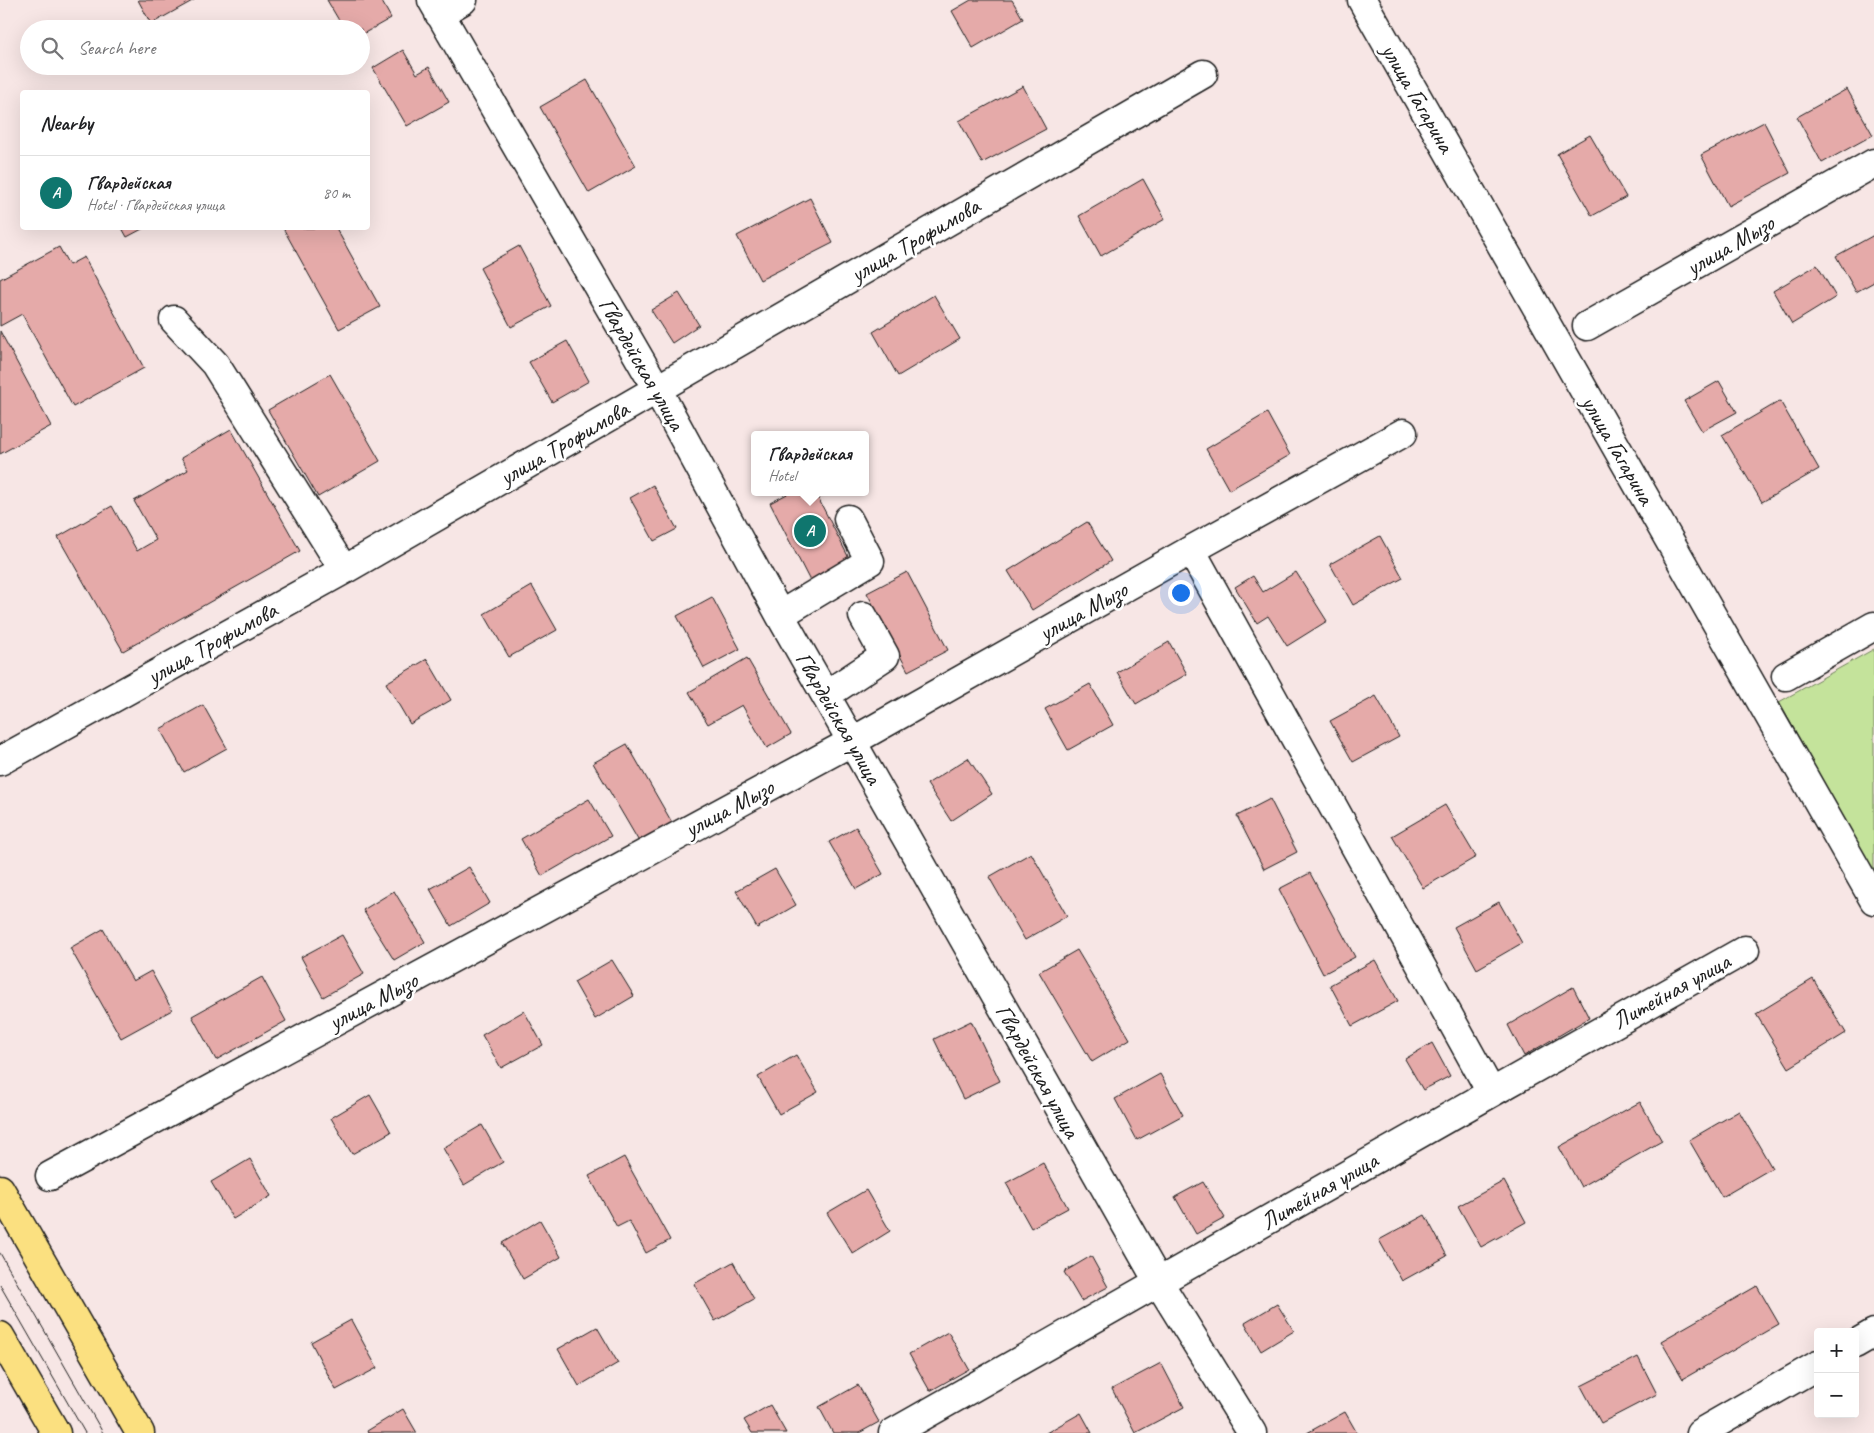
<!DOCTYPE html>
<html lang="en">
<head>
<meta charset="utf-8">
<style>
	body { margin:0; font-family:Caveat,sans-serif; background:#f6f6f6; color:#202124 }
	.controls { position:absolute; right:15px; bottom:15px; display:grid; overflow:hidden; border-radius:5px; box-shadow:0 5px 20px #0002 }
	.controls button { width:45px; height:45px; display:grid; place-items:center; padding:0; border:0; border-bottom:1px solid #e0e0e0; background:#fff; color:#202124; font:25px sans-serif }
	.you { position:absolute; left:1180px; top:592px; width:18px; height:18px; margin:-12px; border:4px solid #fff; border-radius:50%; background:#1a73e8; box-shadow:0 0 0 8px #1a73e833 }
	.badge { display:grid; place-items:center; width:32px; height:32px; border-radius:50%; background:#0f766e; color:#fff; font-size:16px; font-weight:700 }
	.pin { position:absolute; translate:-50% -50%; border:2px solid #fff; box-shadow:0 1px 5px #0006 }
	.popup { position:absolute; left:751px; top:431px; width:118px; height:65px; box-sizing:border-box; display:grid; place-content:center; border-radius:5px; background:#fff; filter:drop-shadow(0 1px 4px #0005); font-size:16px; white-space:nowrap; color:#757577 }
	.popup b { font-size:19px; color:#202124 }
	.popup::after { content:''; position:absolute; left:50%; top:100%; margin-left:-10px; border:10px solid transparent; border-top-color:#fff }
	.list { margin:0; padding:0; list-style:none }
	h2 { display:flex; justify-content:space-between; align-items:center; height:65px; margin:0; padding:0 20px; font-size:21px }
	h2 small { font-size:16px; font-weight:400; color:#757577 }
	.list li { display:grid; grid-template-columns:32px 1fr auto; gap:15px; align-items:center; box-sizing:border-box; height:75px; padding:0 20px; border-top:1px solid #e0e0e0 }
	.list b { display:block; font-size:19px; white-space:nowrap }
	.list p { margin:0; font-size:16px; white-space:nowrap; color:#757577 }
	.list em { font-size:16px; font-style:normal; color:#757577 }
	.icon { flex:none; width:28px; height:28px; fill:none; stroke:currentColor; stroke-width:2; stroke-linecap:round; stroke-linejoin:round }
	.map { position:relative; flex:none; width:1874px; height:1433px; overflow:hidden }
	.search { position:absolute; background:#fff; box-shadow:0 5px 20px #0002; left:20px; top:20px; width:350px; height:55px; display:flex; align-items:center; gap:12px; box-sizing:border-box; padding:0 18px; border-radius:28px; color:#757577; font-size:19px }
	.panel { position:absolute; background:#fff; box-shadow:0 5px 20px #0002; left:20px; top:90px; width:350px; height:140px; border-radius:5px }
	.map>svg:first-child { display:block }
</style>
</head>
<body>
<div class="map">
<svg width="1874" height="1433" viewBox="0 0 1874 1433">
	<rect width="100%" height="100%" fill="#f7e6e5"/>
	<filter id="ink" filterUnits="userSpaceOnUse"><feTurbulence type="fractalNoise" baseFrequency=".02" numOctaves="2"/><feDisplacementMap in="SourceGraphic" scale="10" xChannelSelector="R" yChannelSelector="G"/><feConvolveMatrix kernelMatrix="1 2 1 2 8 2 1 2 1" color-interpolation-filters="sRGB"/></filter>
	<g filter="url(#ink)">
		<!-- green -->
		<path fill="#c4e39b" stroke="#70805c" d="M1874,649V873L1779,702Z"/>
		<!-- building -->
		<path fill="#e5aaa9" stroke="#1c1c1c" d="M138,0H194L151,24Z
			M327,0H381L391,18L361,35V29H344Z
			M971,0H1012L1023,19L973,48L952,11Z
			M403,50L417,74L429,67L449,102L407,126L373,68Z
			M587,80L636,166L589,193L540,107Z
			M1023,86L1046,129L982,163L959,121Z
			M1847,89L1873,135L1822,163L1797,117Z
			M1764,122L1790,173L1728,206L1701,155Z
			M1590,135L1626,197L1592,216L1557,154Z
			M1143,179L1165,219L1101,256L1079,216Z
			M810,198L833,243L760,280L737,236Z
			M122,228H144L127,237Z
			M283,228H336L380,307L339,329Z
			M1874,235V282L1856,292L1836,256Z
			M519,246L551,306L511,327L480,268Z
			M59,247L69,265L84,257L144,368L73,407L22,314L0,326V279Z
			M1817,265L1836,297L1792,324L1773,291Z
			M679,293L699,325L672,343L651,310Z
			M934,295L960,339L898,376L873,332Z
			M0,331L51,426L0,454Z
			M567,341L589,381L552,402L529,362Z
			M330,374L380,461L318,497L268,410Z
			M1719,381L1737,412L1702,431L1684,401Z
			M1780,401L1819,469L1762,502L1722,435Z
			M1267,413L1290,455L1229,490L1206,449Z
			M231,429L300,551L123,651L58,537L112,506L137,551L156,540L134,501L188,470L181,458Z
			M653,485L677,529L654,541L630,498Z
			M791,492H815L850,560L810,581L770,503Z
			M1087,522L1111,561L1032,610L1008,571Z
			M1380,536L1403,578L1353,605L1330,564Z
			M907,572L948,650L908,671L867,593Z
			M1296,572L1327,621L1287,646L1268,616L1257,623L1235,587L1253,576L1263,592Z
			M532,586L557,630L509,657L484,614Z
			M712,597L740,649L704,668L677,616Z
			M1169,642L1187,674L1136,704L1117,672Z
			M747,658L791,734L767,748L742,705L708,724L689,692Z
			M427,659L451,700L410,724L386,683Z
			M1090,684L1113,725L1068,750L1045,709Z
			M1376,696L1399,737L1353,762L1330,721Z
			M203,705L227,748L184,772L160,729Z
			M627,744L674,826L641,845L593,763Z
			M968,758L992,794L951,821L927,784Z
			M589,799L611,836L542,876L521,839Z
			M1270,799L1297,852L1264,869L1237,816Z
			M1445,805L1476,857L1423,888L1392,836Z
			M856,827L883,874L856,889L829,842Z
			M1031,853L1067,916L1025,940L989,877Z
			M469,867L490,903L451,926L430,889Z
			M775,869L796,905L757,928L736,891Z
			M1310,873L1355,957L1323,974L1279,889Z
			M394,891L425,942L394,960L363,910Z
			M1499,902L1522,943L1477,969L1454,927Z
			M103,929L133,981L151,971L172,1010L121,1038L70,948Z
			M342,935L364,974L323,997L301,957Z
			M1077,950L1130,1039L1092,1062L1039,972Z
			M612,960L634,996L595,1019L574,982Z
			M1375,960L1398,1001L1352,1026L1330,985Z
			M262,977L286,1021L216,1060L192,1016Z
			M1813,979L1846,1033L1789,1068L1756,1014Z
			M1573,987L1589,1018L1524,1056L1508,1025Z
			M524,1011L543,1045L501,1068L482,1035Z
			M971,1021L1000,1081L963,1099L934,1039Z
			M1432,1043L1450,1076L1423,1090L1405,1059Z
			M796,1055L818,1092L779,1114L758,1077Z
			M1160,1074L1183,1115L1137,1140L1115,1099Z
			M370,1095L391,1132L352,1154L331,1118Z
			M1640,1102L1662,1141L1581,1187L1559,1147Z
			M1739,1111L1772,1168L1722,1197L1689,1140Z
			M482,1125L503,1162L464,1185L443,1148Z
			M624,1157L670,1240L646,1253L629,1221L617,1227L589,1176Z
			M250,1159L271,1196L233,1219L211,1182Z
			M1043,1163L1068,1208L1031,1228L1006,1183Z
			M1504,1181L1526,1222L1481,1247L1458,1206Z
			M1203,1182L1225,1218L1196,1234L1175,1197Z
			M866,1190L890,1231L853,1254L827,1213Z
			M1425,1215L1447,1256L1402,1281L1379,1240Z
			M540,1220L561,1257L523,1279L502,1243Z
			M1091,1256L1108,1287L1081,1301L1064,1272Z
			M733,1262L754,1299L715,1321L694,1284Z
			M1757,1286L1779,1324L1683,1379L1661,1341Z
			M1277,1304L1294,1331L1261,1351L1245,1323Z
			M351,1320L377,1368L336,1390L311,1342Z
			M597,1327L618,1363L579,1386L558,1349Z
			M948,1332L969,1369L930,1391L909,1354Z
			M1638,1357L1657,1394L1601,1423L1581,1386Z
			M1161,1363L1184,1407L1135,1433L1112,1389Z
			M858,1385L879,1422L859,1433H833L819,1407Z
			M770,1405L786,1433H752L744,1420Z
			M403,1409L417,1433H368L367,1431Z
			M1345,1412L1357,1433H1307Z
			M1081,1413L1092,1433H1046Z"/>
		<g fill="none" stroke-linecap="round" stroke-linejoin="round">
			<!-- minor casing -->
			<g stroke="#1c1c1c" stroke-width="31">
				<path id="minor" d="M432,0L657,389L780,615L1159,1283L1252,1433
					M1362,0L1874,900
					M439,14L463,0
					M174,320L215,364L344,570
					M1587,326L1874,163
					M1191,550L1491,1092
					M780,615L870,561L848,519
					M1786,676L1874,626
					M826,695L885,656L863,616
					M0,761L344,570L1203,74
					M50,1176L853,741L1191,550L1403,433
					M1855,1344L1874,1333
					M893,1433C1178,1272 1460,1109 1745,950
					M1700,1433L1818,1365"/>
			</g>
			<!-- major casing -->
			<g stroke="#1c1c1c" stroke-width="31">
				<path id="major" d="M0,1189L140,1433
					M0,1336L56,1433"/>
			</g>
			<!-- minor -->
			<use href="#minor" stroke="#fff" stroke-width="28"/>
			<!-- major -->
			<use href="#major" stroke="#fbe080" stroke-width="28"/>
			<!-- tram -->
			<path stroke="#1c1c1c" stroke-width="1" d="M0,1253L103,1433
				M0,1285L85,1433"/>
		</g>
	</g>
	<g text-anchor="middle" stroke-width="5" stroke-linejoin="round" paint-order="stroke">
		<!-- street labels -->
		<g font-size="24" fill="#1c1c1c" stroke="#fff">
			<text transform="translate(1418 98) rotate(60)" y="8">улица Гагарина</text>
			<text transform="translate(915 240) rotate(-30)" y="8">улица Трофимова</text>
			<text transform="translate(1730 245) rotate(-30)" y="8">улица Мызо</text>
			<text transform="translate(642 364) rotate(60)" y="8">Гвардейская улица</text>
			<text transform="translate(564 443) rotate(-30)" y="8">улица Трофимова</text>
			<text transform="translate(1618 450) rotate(60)" y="8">улица Гагарина</text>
			<text transform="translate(1083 611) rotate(-29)" y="8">улица Мызо</text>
			<text transform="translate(212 643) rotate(-29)" y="8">улица Трофимова</text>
			<text transform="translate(839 718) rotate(60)" y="8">Гвардейская улица</text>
			<text transform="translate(729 808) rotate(-28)" y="8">улица Мызо</text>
			<text transform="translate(1671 991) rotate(-29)" y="8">Литейная улица</text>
			<text transform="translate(373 1001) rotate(-28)" y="8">улица Мызо</text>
			<text transform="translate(1038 1071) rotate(61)" y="8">Гвардейская улица</text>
			<text transform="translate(1319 1191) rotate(-30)" y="8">Литейная улица</text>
		</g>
	</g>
</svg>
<div class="controls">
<button>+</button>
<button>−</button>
</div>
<div class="you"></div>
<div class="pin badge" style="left:810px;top:531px">A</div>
<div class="popup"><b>Гвардейская</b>Hotel</div>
<div class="search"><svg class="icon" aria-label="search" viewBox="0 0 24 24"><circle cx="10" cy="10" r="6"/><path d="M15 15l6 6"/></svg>Search here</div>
<section class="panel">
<h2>Nearby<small></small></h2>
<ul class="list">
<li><span class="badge">A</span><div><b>Гвардейская</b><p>Hotel · Гвардейская улица</p></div><em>80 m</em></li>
</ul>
</section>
</div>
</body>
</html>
